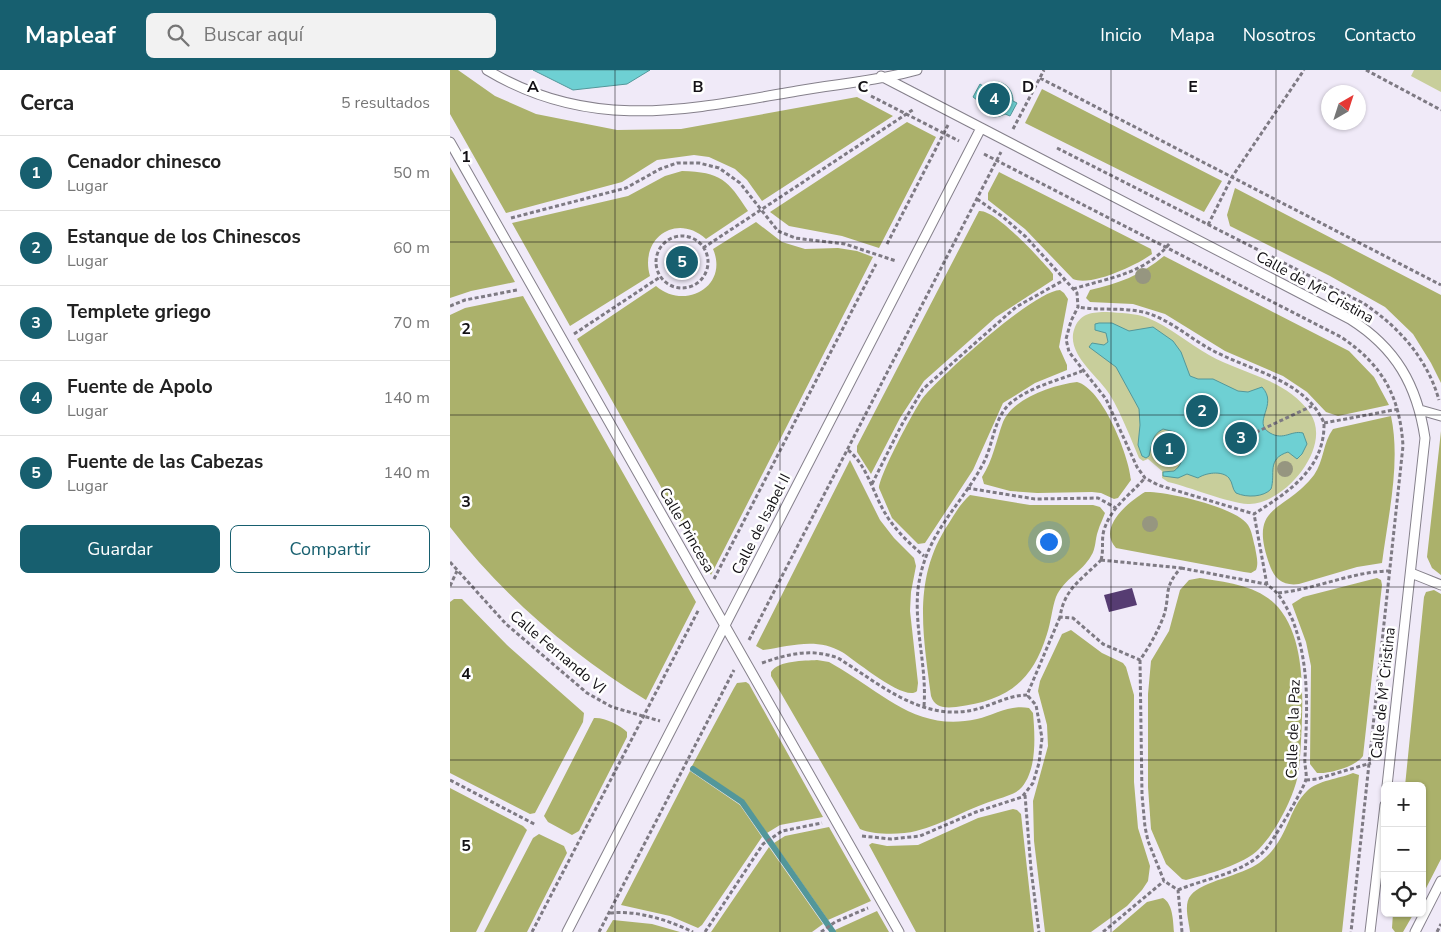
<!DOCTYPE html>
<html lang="es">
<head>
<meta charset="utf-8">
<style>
	body { margin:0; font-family:"Nunito Sans",sans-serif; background:#f2f2f2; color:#222 }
	.controls { position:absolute; right:15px; bottom:15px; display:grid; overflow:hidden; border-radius:8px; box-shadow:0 1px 4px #0004 }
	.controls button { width:45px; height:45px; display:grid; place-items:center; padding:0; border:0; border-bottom:1px solid #e0e0e0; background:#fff; color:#222; font:25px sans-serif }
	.compass { position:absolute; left:871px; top:15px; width:45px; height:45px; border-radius:50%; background:#fff; box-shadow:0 1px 4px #0004; rotate:39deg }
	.you { position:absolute; left:598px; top:471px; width:18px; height:18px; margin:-12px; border:4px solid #fff; border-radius:50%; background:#1a73e8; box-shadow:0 0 0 8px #1a73e833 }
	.badge { display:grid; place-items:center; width:32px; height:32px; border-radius:50%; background:#175f6f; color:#fff; font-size:16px; font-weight:700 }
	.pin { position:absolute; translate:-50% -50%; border:2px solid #fff; box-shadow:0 1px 5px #0006 }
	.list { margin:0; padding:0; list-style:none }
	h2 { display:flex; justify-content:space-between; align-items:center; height:65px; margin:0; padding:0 20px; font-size:21px }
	h2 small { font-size:16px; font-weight:400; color:#767676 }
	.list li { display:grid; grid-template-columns:32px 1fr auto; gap:15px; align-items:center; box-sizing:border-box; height:75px; padding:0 20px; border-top:1px solid #e0e0e0 }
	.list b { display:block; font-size:19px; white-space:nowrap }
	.list p { margin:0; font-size:16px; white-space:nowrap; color:#767676 }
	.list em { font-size:16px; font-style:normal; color:#767676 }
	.actions { display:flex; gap:10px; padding:15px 20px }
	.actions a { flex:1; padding:11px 0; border:1px solid #175f6f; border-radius:8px; text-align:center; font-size:18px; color:#175f6f }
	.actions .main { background:#175f6f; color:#fff }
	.icon { flex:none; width:28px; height:28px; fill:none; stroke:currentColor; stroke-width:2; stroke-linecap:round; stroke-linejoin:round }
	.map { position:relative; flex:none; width:991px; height:862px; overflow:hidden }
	header { display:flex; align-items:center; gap:30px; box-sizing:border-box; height:70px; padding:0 25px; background:#175f6f; color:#fff }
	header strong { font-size:24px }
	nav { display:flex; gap:28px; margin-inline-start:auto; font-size:18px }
	.search { width:350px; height:45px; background:#f2f2f2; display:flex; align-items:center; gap:12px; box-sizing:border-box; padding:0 18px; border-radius:8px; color:#767676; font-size:19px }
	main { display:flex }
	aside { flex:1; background:#fff }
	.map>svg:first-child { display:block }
</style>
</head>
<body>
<header>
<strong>Mapleaf</strong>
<div class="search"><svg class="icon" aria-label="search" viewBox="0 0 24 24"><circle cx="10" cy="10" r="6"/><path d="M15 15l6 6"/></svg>Buscar aquí</div>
<nav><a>Inicio</a><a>Mapa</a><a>Nosotros</a><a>Contacto</a></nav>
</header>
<main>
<aside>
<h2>Cerca<small>5 resultados</small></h2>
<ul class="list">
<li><span class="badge">1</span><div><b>Cenador chinesco</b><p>Lugar</p></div><em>50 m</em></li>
<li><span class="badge">2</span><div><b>Estanque de los Chinescos</b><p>Lugar</p></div><em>60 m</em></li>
<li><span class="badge">3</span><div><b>Templete griego</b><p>Lugar</p></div><em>70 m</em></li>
<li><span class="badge">4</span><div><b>Fuente de Apolo</b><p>Lugar</p></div><em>140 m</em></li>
<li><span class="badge">5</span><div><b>Fuente de las Cabezas</b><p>Lugar</p></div><em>140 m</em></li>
</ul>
<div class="actions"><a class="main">Guardar</a><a>Compartir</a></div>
</aside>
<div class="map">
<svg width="991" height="862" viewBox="0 0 991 862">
	<rect width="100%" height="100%" fill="#f0eaf8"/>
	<!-- green -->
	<path fill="#c8ce9b" d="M964,0H991V22L961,6Z
		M657,242C670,243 685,243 698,248C720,257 739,274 759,285C792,304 837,309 860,343C884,378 832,436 798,434C778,433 740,417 718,412L712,408V401L698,389L693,391L689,388C680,367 672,345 660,325C648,305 614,283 625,257C631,243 643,242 657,242Z"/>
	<!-- forest -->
	<path fill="#abb16b" d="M0,0H8L45,26L86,44L167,60L231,59L407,27L443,46L312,131L297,110L285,99L259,87L244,85L207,90L172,112L56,143L0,44Z
		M592,19L772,111L754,142L575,53Z
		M457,52L486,67L429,178L392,166L339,156L320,142Z
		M0,97L65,212L21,221L0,228Z
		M232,101C271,102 278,110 298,141L256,169C226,142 189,169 200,206L120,256L62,153L178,126L215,106Z
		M549,102L701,179L702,184C687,195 641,217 623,209L575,159L538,130V123Z
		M785,118L991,225V313L981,293L963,264L935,237L880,206L780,156L777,145Z
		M529,141C545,139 587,186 599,199L603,204V210L546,247L474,311L450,348L421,404L407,382V376Z
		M306,152L332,172L355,179L388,178L407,181L423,187L261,505L127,269L206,216C235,241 279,216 263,179Z
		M714,186L899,281L924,307L939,335L888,346L876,342L857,322L833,306L775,281L715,244L683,234L640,232L636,228L640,220C668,214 691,205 714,186Z
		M610,220L614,223L618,229L609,277L617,295V300L585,313L553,333L523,400L475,473L468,474L442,448L429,418C430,404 463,342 472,329C490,306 584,221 610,220Z
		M73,226L246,532L196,630C121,584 54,527 0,457V245L15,238Z
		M627,312C652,318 679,385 681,410L668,428L664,429L651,423L642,422L587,423L560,421L534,414L532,407C543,390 546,371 553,352C563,328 603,315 627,312Z
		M941,346C951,393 938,446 932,493L907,497L849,514C834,516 825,510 820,496C797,433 834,444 864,405C874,391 873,372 883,359Z
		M991,361V505L982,498L977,487Z
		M400,390L430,450L444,468L464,488L466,496L461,522L460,541L468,613L467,621C456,633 405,590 392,582C367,567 340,576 313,580L306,576Z
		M695,422C716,421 786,437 798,455C802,461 803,470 805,477C806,484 809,493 806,500L801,503L794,502L666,478C647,458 678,432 695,422Z
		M520,425L580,435H643L650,437L655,443C653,449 650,454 648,461C645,469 646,479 641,486C632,502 614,509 606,527C602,538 601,552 597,564C582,613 556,631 506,637C495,638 485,638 481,626C473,564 462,508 499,453C505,443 511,433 520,425Z
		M750,508C775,512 805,515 824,533C857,564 853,630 851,671C850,685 850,700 846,713C839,736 825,762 809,779C795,794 756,805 736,810L732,809L716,794L701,759L698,717V624L701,591L719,561L730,520L739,510Z
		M927,508L931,510L932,515L913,686C905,697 879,704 867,703L860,694L861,596L856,572L842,534L853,527Z
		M984,520L991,524V789L972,826V716H955L974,527L976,522Z
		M4,529H12L57,575L134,643L133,652L85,743L80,744L0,703V532Z
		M621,560L652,583L673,593L676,597L684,625V712L688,758L700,796L698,811L692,820L677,836L641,862H595L584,771L583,731L598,676L597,655L588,621L590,611L612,564Z
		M367,590L379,592L391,599C436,626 469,662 527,649C544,645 561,634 579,638L583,643C585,666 587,699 572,717C566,724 556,726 548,729C520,737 494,754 466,761C451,765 424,765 410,759L321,606V602C329,590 354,591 367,590Z
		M296,612L299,614L373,747L330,755L317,763L293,730L242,696L284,618L287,613Z
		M144,648C154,647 170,655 177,662V667L129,761L122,765L98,752L94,746Z
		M240,701L290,735L312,767L252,855L248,858L220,846L171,835Z
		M903,703L909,705L892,862H740C739,851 733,834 741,825C752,811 791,806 809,793C839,771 837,740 857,721C868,710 889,709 903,703Z
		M0,718L73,756L77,760L26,862H0Z
		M563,739L567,740L571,744L584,862H466L419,775L422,773L437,776L468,775L528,748Z
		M379,757L421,831L378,850L324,773L335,766Z
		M89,764L114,776L117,783L77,862H34L83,768Z
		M319,777L373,854L362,862H261Z
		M713,828C723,834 723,850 724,862H662L697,832Z
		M427,841L439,862H386L385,860Z
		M943,843H964L953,862H945L942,858Z
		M163,850L202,854L230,862H156Z"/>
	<!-- water -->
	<path fill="#6ed0d3" stroke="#53979a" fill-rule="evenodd" d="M83,0H200L177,14L123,20Z
		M541,12C553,10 563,18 563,31L567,33L560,46L555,44C542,51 530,44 527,30L523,27L530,14L533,16Z
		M215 192a17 17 0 1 1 34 0a17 17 0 1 1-34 0Z
		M649,253H662L679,261L703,257L723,271L731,282L740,306L748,309H763L788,321L798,322L812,317C829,335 801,352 820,363C834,371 841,360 853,363L857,374L852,384L847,389L838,382C816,389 826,404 821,419C814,427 797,428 786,423C782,419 783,413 779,408C772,400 755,403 748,408L737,404L728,408L713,406V402L724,401C737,392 734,372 725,362L713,359C701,365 702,375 699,386L696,388L692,386L688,375L690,355L689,339L666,297L639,277L642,273L654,275L658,272L656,263L645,260V254ZM790,359L797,361L800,367L799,373L793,377L786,375L782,370L784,363Z"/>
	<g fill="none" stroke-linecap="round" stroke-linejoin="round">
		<!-- stream -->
		<path stroke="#53979a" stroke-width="6" d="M243,699L292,732L383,862"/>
	</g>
	<!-- building -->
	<path fill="#563c72" d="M682,518L687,535L659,542L654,525Z"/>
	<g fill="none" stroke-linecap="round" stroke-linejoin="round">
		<!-- service casing -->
		<g stroke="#85808b" stroke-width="11">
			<path id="service" d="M37,0C140,62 236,40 347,21C386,14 428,11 467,0
				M431,6L900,249C946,278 967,315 975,368L937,716
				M0,72L449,862
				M970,340L991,346
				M961,503L991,515
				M117,862L531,58
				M920,862L935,735
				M965,862L991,811"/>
		</g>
		<!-- path -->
		<path stroke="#7e7a83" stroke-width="3" stroke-dasharray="4 2.5" stroke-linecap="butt" d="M916,0L991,40
			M590,8L991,215
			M421,26L509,71
			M563,59L594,0
			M607,78L913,233C949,257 977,288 989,330
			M534,84L891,267C933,295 950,327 953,376L901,862
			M527,129L553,147L576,167L627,223L628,237L621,251L616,269L619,282L656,329L687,397L695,408L708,415L804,444C838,422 875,399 874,353C855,309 797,300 760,279C738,267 718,248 693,242C671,237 649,241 628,237
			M61,148L176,118L210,99L227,93H249L269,98L290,113L328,161L345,168L395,174L446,191
			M758,155L782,107L854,0
			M206 192a26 26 0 1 1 52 0a26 26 0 1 1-52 0Z
			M437,174L498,55
			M253,178L464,39
			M623,219C658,208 695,204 720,173
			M0,236L15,230L67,220
			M124,264L210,207
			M874,353L949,339
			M800,365L862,336
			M398,380C417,395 423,423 435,443C445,460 460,474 474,486
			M422,414L451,356L473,319L566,237L614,210
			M517,418L585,429L648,428L666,438
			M651,490L731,498C712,518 721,526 713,548C707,563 699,577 690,590L653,574L623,548L610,547C614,519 632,509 651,490Z
			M651,490C654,480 651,470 654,460C661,437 680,425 695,408
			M0,492L56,554L137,623L162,637L210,651
			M731,498L816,514
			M264,509L426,194
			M0,516L7,501
			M828,523C867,519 903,501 941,501
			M299,570L551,82
			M690,590L692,725L695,757L698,771L714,811L728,820L732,862
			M312,593C338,584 361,578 388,588C427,612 468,649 518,641C538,638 557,625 577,625L610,547
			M474,636C477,597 464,558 468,519C475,463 510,438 534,392C544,372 544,345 563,331C583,316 609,310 632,301
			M0,710L86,755
			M856,710L867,709L921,693
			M575,725L581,799L589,862
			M412,766L441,769L470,766L526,742L572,727L583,713L589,693L592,668L586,635L577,625
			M728,820C756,808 792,804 814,781C821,775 855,717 856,709C857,702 854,694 855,687C857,640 860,596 843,551C837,538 830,522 817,515L804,444
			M160,843C187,840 218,850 243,862
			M82,862L249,539
			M149,862L284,600
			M255,862L313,774L332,761L372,753
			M371,862L385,852L418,838
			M653,862L714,811
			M987,862L991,854"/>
		<!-- service -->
		<use href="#service" stroke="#fff" stroke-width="9"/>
	</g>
	<!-- trees -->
	<g fill="#969680">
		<circle cx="693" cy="206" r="8"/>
		<circle cx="835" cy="399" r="8"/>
		<circle cx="700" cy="454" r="8"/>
	</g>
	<!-- grid -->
	<path fill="none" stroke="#131115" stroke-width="1" stroke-opacity="0.55" d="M165,0V862M330,0V862M495,0V862M661,0V862M826,0V862M0,172H991M0,345H991M0,517H991M0,690H991"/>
	<g text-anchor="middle" stroke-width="5" stroke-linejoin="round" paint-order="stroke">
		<!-- street labels -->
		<g font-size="15" fill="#131115" stroke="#fff">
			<text transform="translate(865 217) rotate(29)" y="5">Calle de Mª Cristina</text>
			<text transform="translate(311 454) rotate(-63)" y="5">Calle de Isabel II</text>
			<text transform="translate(237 460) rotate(60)" y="5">Calle Princesa</text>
			<text transform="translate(108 582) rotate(40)" y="5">Calle Fernando VI</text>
			<text transform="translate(933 623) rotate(-84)" y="5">Calle de Mª Cristina</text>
			<text transform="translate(843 659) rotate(-88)" y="5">Calle de la Paz</text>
		</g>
	</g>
	<g font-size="16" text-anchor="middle" font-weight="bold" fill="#131115" stroke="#fff" stroke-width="5" stroke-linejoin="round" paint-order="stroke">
		<text x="83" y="22">A</text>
		<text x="248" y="22">B</text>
		<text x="413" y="22">C</text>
		<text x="578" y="22">D</text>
		<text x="743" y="22">E</text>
		<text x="16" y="92">1</text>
		<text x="16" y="264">2</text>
		<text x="16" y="437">3</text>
		<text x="16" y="609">4</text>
		<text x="16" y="781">5</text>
	</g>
</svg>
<div class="controls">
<button>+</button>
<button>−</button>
<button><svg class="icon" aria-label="locate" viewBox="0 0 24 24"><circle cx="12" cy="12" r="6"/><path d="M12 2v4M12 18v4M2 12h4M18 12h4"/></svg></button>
</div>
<svg class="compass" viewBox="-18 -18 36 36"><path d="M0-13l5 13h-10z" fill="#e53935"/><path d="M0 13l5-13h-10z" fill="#767676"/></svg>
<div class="you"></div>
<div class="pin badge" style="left:719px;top:379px">1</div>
<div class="pin badge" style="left:752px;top:341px">2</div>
<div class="pin badge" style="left:791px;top:368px">3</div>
<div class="pin badge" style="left:544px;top:29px">4</div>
<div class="pin badge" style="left:232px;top:192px">5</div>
</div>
</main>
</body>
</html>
